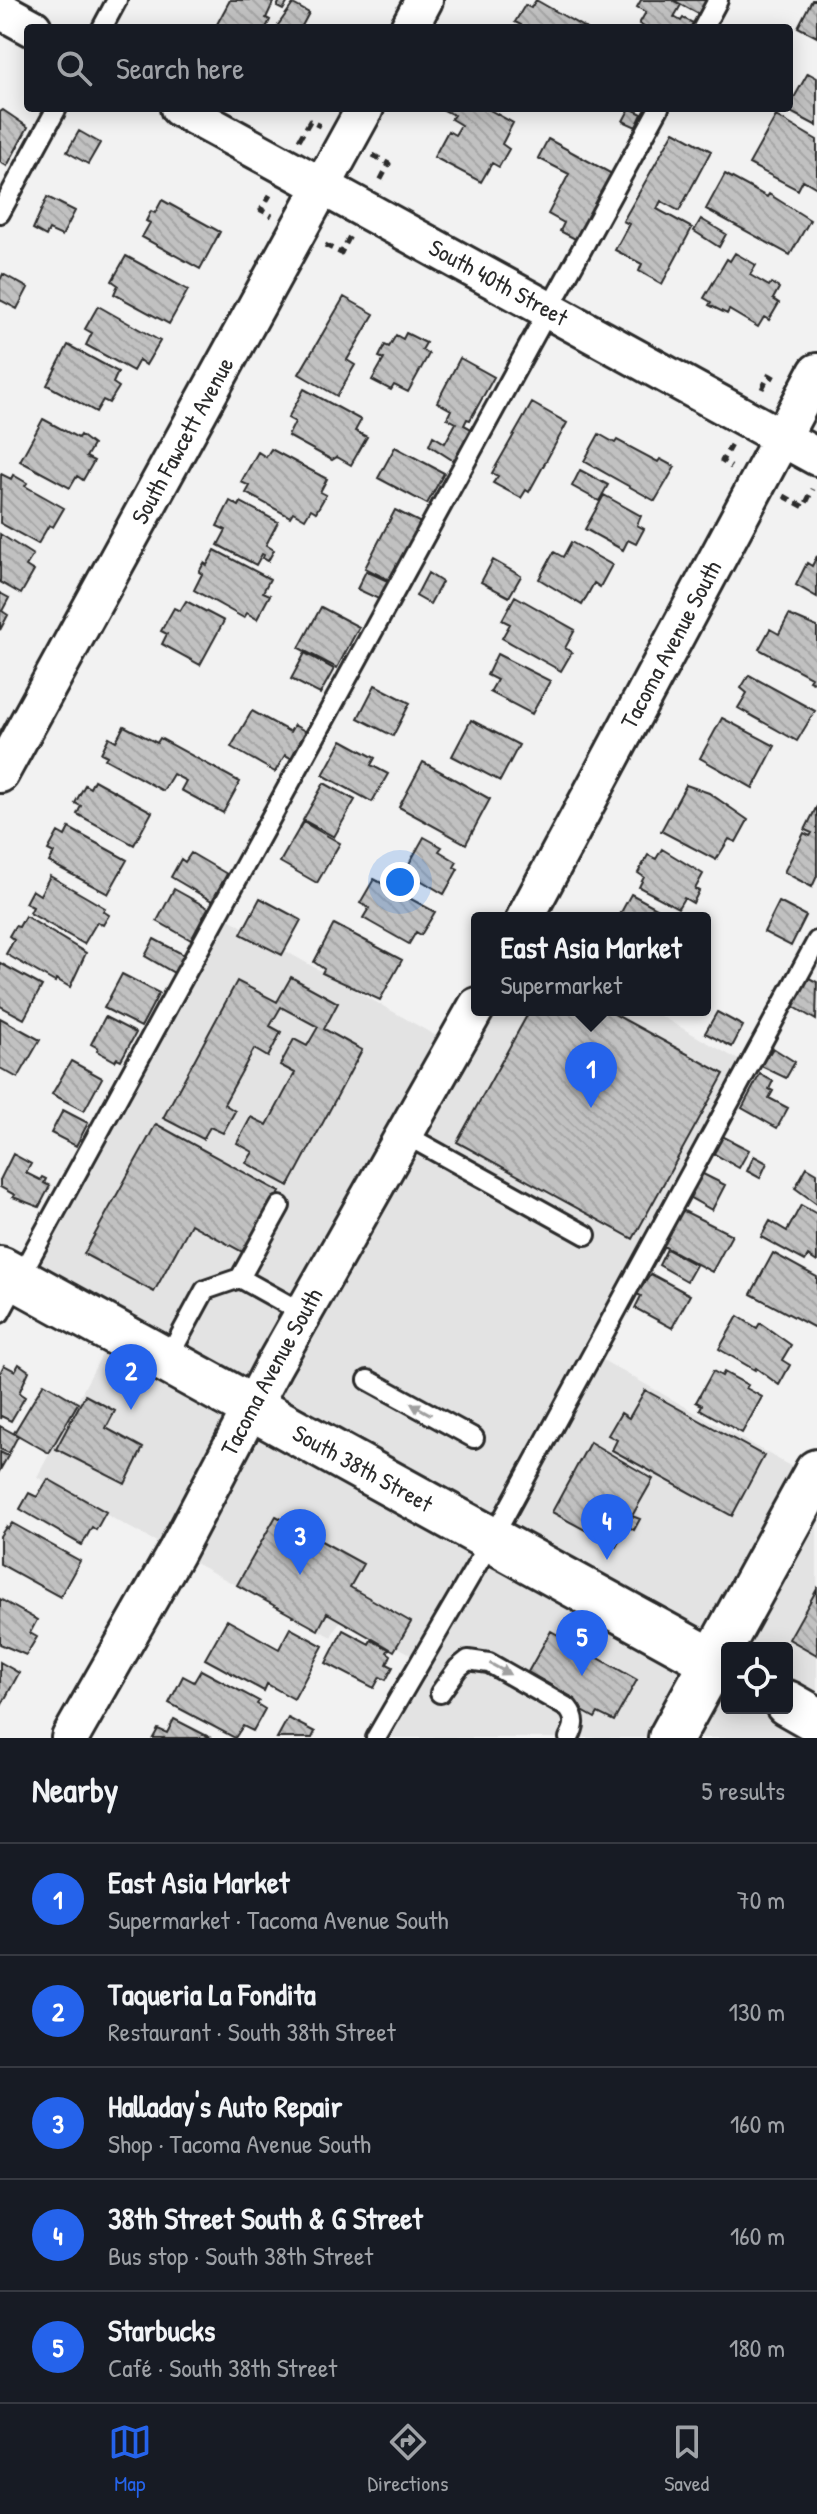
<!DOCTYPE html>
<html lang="en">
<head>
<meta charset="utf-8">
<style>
	body { margin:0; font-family:"Patrick Hand",sans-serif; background:#242831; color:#f1f3f6 }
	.controls { position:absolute; right:24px; bottom:24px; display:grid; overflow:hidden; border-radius:8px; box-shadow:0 4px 20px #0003 }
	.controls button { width:72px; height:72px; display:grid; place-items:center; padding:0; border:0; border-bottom:2px solid #363941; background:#171b24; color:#f1f3f6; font:40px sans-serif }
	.you { position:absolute; left:400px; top:882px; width:28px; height:28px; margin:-20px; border:6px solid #fff; border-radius:50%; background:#1a73e8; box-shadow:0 0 0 12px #1a73e833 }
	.badge { display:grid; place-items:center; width:52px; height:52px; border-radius:50%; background:#2563eb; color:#fff; font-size:26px; font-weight:700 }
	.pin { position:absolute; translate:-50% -66px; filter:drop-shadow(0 2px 4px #0008) }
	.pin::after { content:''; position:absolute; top:42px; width:28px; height:24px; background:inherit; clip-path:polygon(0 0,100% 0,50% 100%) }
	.popup { position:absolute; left:471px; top:912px; width:240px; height:104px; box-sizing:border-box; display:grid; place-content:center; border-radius:8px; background:#171b24; filter:drop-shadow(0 2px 6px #0005); font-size:26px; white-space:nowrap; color:#9ea1a6 }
	.popup b { font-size:30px; color:#f1f3f6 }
	.popup::after { content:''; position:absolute; left:50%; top:100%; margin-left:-16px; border:16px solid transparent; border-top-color:#171b24 }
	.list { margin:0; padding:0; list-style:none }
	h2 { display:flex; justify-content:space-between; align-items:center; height:104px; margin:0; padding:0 32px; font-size:34px }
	h2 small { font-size:26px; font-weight:400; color:#9ea1a6 }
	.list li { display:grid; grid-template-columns:52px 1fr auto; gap:24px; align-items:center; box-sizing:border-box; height:112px; padding:0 32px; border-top:2px solid #363941 }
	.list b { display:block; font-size:30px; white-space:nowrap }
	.list p { margin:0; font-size:26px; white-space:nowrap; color:#9ea1a6 }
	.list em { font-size:26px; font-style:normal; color:#9ea1a6 }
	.icon { flex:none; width:44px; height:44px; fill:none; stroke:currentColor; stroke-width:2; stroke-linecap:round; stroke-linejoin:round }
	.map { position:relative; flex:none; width:817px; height:1738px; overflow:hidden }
	.search { position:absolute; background:#171b24; box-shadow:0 4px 20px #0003; left:24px; right:24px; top:24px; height:88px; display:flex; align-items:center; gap:20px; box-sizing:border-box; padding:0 28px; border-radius:8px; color:#9ea1a6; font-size:30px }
	.sheet { height:664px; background:#171b24 }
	nav { display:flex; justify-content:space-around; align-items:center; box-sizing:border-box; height:112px; border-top:2px solid #363941; background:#171b24; font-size:22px; color:#9ea1a6 }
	nav a { display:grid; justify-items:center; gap:4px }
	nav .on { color:#2563eb }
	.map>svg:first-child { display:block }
</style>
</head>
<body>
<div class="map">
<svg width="817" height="1738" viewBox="0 0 817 1738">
	<defs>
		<pattern id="building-back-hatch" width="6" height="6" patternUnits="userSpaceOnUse" patternTransform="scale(2)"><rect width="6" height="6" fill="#c1c1c1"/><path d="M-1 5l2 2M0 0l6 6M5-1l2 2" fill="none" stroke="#a6a6a6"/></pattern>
	</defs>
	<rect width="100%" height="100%" fill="#f2f2f2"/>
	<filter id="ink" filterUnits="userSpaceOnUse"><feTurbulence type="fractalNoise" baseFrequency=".0125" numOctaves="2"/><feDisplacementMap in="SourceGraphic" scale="16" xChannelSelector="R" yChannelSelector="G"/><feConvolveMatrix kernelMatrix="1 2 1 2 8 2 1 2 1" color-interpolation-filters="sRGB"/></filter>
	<g filter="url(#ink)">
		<!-- built -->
		<path fill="#e3e3e3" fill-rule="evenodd" d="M218,913L454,1046L477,1010H650L749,1066L592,1354L813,1479L817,1472V1738H376L422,1660L342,1617L331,1637L37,1477L114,1332L18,1279ZM727,1648H787V1708H727Z"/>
		<!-- building -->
		<path fill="url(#building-back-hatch)" stroke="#2b2b2b" stroke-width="2" d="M230,0H266L273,3L266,18L270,20L266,28H221L216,26Z
			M280,0H289L283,10L277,7Z
			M536,0L585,28H519L521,25L515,22L525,5L531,8Z
			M641,0H672L681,5L674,17L681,21L683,18L693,23L690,28H646L639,24L646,12L637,7Z
			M673,0H711L702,16Z
			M812,0H817V37L798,27Z
			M293,4L309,13L302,26L305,28H276Z
			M808,73L817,78V126L787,110Z
			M440,108H486L513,123L502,144L509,149L499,167L492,163L481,182L434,157L448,131L455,135L461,125L451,119L454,115Z
			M630,108L642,114L636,127L623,121Z
			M3,110L28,127L7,166L0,162V112Z
			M776,116L817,140V188L803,180L798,190L749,164Z
			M79,131L100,143L88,164L67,152Z
			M674,131L711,151L679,211L661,201L657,209L692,228L662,284L639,271L642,264L615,250L629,224L623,221Z
			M548,139L612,174L604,189L607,190L577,240L560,231L564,223L548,214L569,174L538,158Z
			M725,174L767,197L769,194L810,220L790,255L706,209Z
			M47,197L75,211L62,236L49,230L46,236L33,229Z
			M162,200L220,232L200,269L142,237L150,223L146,221L151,211L155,213Z
			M701,219L726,234L719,247L694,231Z
			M735,253L756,265L750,275L769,286L771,283L779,288L773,299L779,303L769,320L764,317L758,327L729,310L727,314L709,305L711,302L704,298L727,259L730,261Z
			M126,256L188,290L169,324L114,294L118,285L112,281Z
			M3,274L28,288L17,309L0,300V280Z
			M344,297L374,314L347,360L355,365L337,396L299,374Z
			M98,306L160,341L146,365L139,360L133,371L86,345L92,333L85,329Z
			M406,333L426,343L422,350L429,354L408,392L394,385L391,390L372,380L384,359L379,357L385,345L389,347L396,335L403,339Z
			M68,345L118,372L113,383L119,387L109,403L103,400L96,412L47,385Z
			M460,358L494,377L470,420L467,419L464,425L475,431L457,463L429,445L433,436L445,443L456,423L447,418L451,410L437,402Z
			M304,389L361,420L355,431L367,437L351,465L337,457L332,460L288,436L295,422L288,418Z
			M532,403L567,423L529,492L526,490L521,498L493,483L498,476L492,473Z
			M43,419L78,438L80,435L93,445L86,457L94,461L83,480L77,476L70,488L20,461Z
			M599,434L615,443L617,440L658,462L660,459L675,467L655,501L584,461Z
			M395,447L444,473L427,504L378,478Z
			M271,449L327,479L320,492L326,495L316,512L311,509L305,519L293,512L290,517L246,493L250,486L241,482L258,452L266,457Z
			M580,470L608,485L599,501L572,486Z
			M1,474L11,479L13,475L27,483L25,486L64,508L53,527L49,525L38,544L0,523Z
			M604,495L641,516L637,525L644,529L636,544L628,540L623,550L585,529Z
			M230,501L239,506L241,502L278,522L266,545L274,550L268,561L263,558L264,555L262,554L256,565L218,545L226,530L217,526Z
			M395,510L425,525L395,583L365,568Z
			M0,534L33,555L26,566L34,571L21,594L0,582Z
			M571,542L612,565L600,587L594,583L582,605L539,579L554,552L563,557Z
			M215,550L270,579L263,592L270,595L257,619L247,613L244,618L194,590L202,574L199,572L204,563L207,565Z
			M817,556V597L796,585L807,563L812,566Z
			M493,560L521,576L509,597L481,582Z
			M366,571L394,584L385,602L357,589Z
			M428,573L442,582L430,604L416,596Z
			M0,593L9,598L2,611L8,615L0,630Z
			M515,596L575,630L565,648L572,652L561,671L502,638L510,624L502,620Z
			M186,601L224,621L200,665L162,644L167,634L161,631L174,608L180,611Z
			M321,607L359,627L337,668L299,648Z
			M789,615L817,627V684L809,680L811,677L759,649L770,629L779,634Z
			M305,653L334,669L320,694L291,679Z
			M497,654L550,681L532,714L490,692L497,680L487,675Z
			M749,675L815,711L797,741L738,708L747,693L741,688Z
			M375,685L410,703L393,736L358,718Z
			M252,711L290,732L294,725L312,735L297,761L285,755L275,772L231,747Z
			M722,718L775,746L753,788L700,758Z
			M471,720L519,745L500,781L452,756Z
			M124,726L157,743L160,738L240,782L223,813L181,790L186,781L173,774L163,791L105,759L107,756L101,753L109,737L116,741Z
			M342,740L375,758L371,765L388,774L372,802L323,775Z
			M423,762L490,799L466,844L399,807Z
			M94,780L152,812L134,845L77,814L81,806L75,803L85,785L90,788Z
			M324,783L355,800L334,837L303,820Z
			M686,785L709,793L748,820L736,842L729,839L716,860L661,831Z
			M817,806V876L812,887L784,872L804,833L810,836L812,833L805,830Z
			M303,822L340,843L317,883L280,862Z
			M69,828L127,860L108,894L49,862L54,853L48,850L58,832L65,836Z
			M424,837L442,847L439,851L457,862L454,867L458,869L444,894L405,871Z
			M662,849L703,874L695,889L699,891L693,903L684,898L678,908L639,887L644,877L638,873L648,855L656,859Z
			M191,853L227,874L212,901L171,877L181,859L185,862Z
			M50,876L105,908L103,911L109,915L103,925L97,922L84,944L30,913L33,907L25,903L32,890L40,895Z
			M374,879L435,912L421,935L416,932L409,944L363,918L369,908L360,903Z
			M174,889L208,908L191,940L157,921Z
			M631,894L675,918H618Z
			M260,898L301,920L282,955L241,934Z
			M779,902L806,916L791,946L764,932Z
			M25,916L86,953L70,987L56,979L55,982L6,954L14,940L9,936L15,926L19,927Z
			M334,924L402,960L380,1000L322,973L324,969L314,962Z
			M154,939L186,956L176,974L145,956Z
			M0,963L42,986L24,1019L0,1006Z
			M122,974L159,993L141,1027L104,1008Z
			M291,977L338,1003L324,1029L362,1050L289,1186L246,1163L253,1152L237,1143L251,1117L267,1125L295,1073L280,1065L294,1039L307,1046L318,1027L281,1007L270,1026L281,1032L268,1057L254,1049L224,1104L235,1111L223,1133L210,1127L203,1139L163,1118L237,981L277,1002Z
			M807,977L817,982L816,1020L791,1005Z
			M530,1010H607L724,1074L633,1239L457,1142Z
			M717,1012L743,1026L732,1047L705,1033Z
			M105,1017L136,1033L121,1060L117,1058L115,1061L97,1051L98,1048L91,1044Z
			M0,1018L40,1040L18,1078L0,1068Z
			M773,1048L795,1062L786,1078L759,1065L766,1051L770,1053Z
			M71,1061L102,1078L84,1111L52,1094Z
			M760,1074L773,1081L769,1089L773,1091L769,1098L788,1108L777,1128L742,1108Z
			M63,1110L88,1123L76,1146L51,1133Z
			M156,1124L280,1192L246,1254L191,1224L154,1292L84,1254Z
			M722,1136L749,1150L739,1168L713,1153Z
			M13,1154L31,1164L26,1173L40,1180L42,1177L46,1179L44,1183L50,1186L39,1207L13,1197L15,1195L0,1187V1180Z
			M754,1156L767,1163L760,1178L747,1171Z
			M807,1167L817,1173V1204L795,1188Z
			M699,1172L725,1185L712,1210L687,1196Z
			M801,1205L817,1214V1262L808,1256L805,1261L761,1237L770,1221L787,1231Z
			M682,1210L732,1235L712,1272L663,1246Z
			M667,1249L696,1265L687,1281L659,1265Z
			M773,1253L817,1277V1329L751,1294Z
			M651,1274L690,1295L672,1328L635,1308L641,1296L637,1294Z
			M738,1316L757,1328L760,1323L791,1345L782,1360L790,1365L779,1385L756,1368L755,1370L719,1349Z
			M19,1364L29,1371L19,1393L25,1397L11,1421L1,1416L0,1419V1373L4,1365L15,1371Z
			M713,1371L722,1376L724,1372L748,1385L746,1388L762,1397L742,1433L700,1409L702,1405L696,1402Z
			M44,1383L78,1403L49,1453L14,1433Z
			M645,1390L764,1456L732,1516L612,1450L617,1440L608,1435L621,1413L629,1418Z
			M85,1395L115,1411L106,1428L143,1448L125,1484L56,1449Z
			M0,1426L18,1436L9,1453L0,1449Z
			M590,1442L653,1479L632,1516L640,1519L634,1530L628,1526L616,1547L552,1512Z
			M0,1452L8,1456L0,1470Z
			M48,1479L106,1512L96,1530L92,1527L82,1545L20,1509L29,1493L37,1497Z
			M276,1516L363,1564L350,1587L411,1622L394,1651L327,1613L318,1630L237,1585Z
			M12,1523L80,1561L60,1597L0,1564V1536L6,1527L8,1529Z
			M817,1589V1655L789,1639Z
			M0,1599L37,1620L30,1633L37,1637L26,1655L0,1644Z
			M227,1620L279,1649L290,1628L323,1646L294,1699L267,1684L264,1691L205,1659Z
			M343,1630L369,1644L371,1640L389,1649L387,1652L391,1655L387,1664L393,1667L386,1680L380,1677L374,1688L326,1663Z
			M551,1631L637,1680L614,1721L598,1713L595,1718L572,1705L575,1699L528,1672Z
			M0,1662L19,1673L0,1708Z
			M201,1670L259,1701L257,1704L265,1709L253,1731L243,1726L235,1738L169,1703L183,1676L194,1682Z
			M288,1718L315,1732L312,1738H277Z
			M174,1719L211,1738H153L158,1729L167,1733Z"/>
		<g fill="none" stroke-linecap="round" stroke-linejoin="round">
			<!-- lane casing -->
			<g stroke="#2b2b2b" stroke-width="24">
				<path id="lane" d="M102,28L117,0
					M703,28L718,0
					M0,213L57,108
					M404,1134L586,1235
					M240,1278L280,1206
					M0,1313L659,108
					M167,1360L205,1290L240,1278L303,1313
					M368,1380L474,1438
					M440,1693L458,1668L468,1660L489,1663L568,1708C577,1719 575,1727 569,1738
					M376,1738L492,1539L817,941"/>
			</g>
			<!-- street casing -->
			<g stroke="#2b2b2b" stroke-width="42">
				<g id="street">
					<path d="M0,10L33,28"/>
					<path d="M409,28L424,0"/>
					<path id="s1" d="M179,108L817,457"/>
					<path id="s2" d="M0,774L365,108"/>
					<path id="s3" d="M525,918L817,372"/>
					<path id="s4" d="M70,1738L176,1552L273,1367L477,1006"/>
				</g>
			</g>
			<!-- secondary casing -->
			<g stroke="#2b2b2b" stroke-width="50">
				<path id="secondary" d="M671,1738L817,1472"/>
			</g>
			<!-- primary casing -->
			<g stroke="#2b2b2b" stroke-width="50">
				<g id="primary">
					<path id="s5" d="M0,1269L727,1669"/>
					<path d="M787,1703L817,1720"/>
				</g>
			</g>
			<!-- path -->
			<path stroke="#2b2b2b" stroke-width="5" stroke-dasharray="8 6" stroke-linecap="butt" d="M299,140L310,121L320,126
				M373,155L389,164L380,181
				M270,195L261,210L272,216
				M325,245L341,253L350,236
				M762,389L769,375L778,380
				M731,445L722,461L731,467
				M784,496L804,507L813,489"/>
			<!-- lane -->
			<use href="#lane" stroke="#fff" stroke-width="18"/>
			<!-- street -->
			<use href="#street" stroke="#fff" stroke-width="36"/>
			<!-- secondary -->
			<use href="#secondary" stroke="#fff" stroke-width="44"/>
			<!-- primary -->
			<use href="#primary" stroke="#fff" stroke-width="44"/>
		</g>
		<!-- one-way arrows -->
		<defs><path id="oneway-solid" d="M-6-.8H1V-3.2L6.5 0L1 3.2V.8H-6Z" transform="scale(2)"/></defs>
		<g fill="#a0a0a0">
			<use href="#oneway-solid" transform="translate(421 1409) rotate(-151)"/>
			<use href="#oneway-solid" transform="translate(500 1669) rotate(29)"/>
		</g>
	</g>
	<g text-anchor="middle" stroke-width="8" stroke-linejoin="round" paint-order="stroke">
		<!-- street labels -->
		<g font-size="24" fill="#2b2b2b" stroke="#fff">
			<text dy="8" stroke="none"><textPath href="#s1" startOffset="364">South 40th Street</textPath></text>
			<text dy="8" stroke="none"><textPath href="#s2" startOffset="380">South Fawcett Avenue</textPath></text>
			<text dy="8" stroke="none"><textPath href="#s3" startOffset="310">Tacoma Avenue South</textPath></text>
			<text dy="8" stroke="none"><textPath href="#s4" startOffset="418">Tacoma Avenue South</textPath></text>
			<text dy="8" stroke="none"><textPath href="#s5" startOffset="414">South 38th Street</textPath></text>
		</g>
	</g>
</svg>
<div class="controls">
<button><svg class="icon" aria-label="locate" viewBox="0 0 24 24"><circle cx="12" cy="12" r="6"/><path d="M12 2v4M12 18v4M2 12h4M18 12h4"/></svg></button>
</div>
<div class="you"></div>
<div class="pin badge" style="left:591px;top:1108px">1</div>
<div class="popup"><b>East Asia Market</b>Supermarket</div>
<div class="pin badge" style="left:131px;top:1410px">2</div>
<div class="pin badge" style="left:300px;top:1575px">3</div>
<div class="pin badge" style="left:607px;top:1560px">4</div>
<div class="pin badge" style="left:582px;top:1676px">5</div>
<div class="search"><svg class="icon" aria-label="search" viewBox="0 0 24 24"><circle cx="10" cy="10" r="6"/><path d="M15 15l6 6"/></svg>Search here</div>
</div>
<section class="sheet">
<h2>Nearby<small>5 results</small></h2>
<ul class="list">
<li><span class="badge">1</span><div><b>East Asia Market</b><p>Supermarket · Tacoma Avenue South</p></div><em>70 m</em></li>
<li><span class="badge">2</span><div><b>Taqueria La Fondita</b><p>Restaurant · South 38th Street</p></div><em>130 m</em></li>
<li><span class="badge">3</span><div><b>Halladay's Auto Repair</b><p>Shop · Tacoma Avenue South</p></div><em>160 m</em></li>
<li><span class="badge">4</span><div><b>38th Street South &amp; G Street</b><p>Bus stop · South 38th Street</p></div><em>160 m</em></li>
<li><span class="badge">5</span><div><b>Starbucks</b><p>Café · South 38th Street</p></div><em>180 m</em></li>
</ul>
</section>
<nav>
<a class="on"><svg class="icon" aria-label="map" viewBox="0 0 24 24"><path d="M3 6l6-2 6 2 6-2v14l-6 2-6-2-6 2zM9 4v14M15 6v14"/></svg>Map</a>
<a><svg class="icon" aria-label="directions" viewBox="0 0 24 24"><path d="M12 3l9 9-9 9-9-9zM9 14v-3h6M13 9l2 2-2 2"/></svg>Directions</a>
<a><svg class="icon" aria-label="saved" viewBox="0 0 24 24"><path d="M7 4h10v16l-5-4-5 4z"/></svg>Saved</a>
</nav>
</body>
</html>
